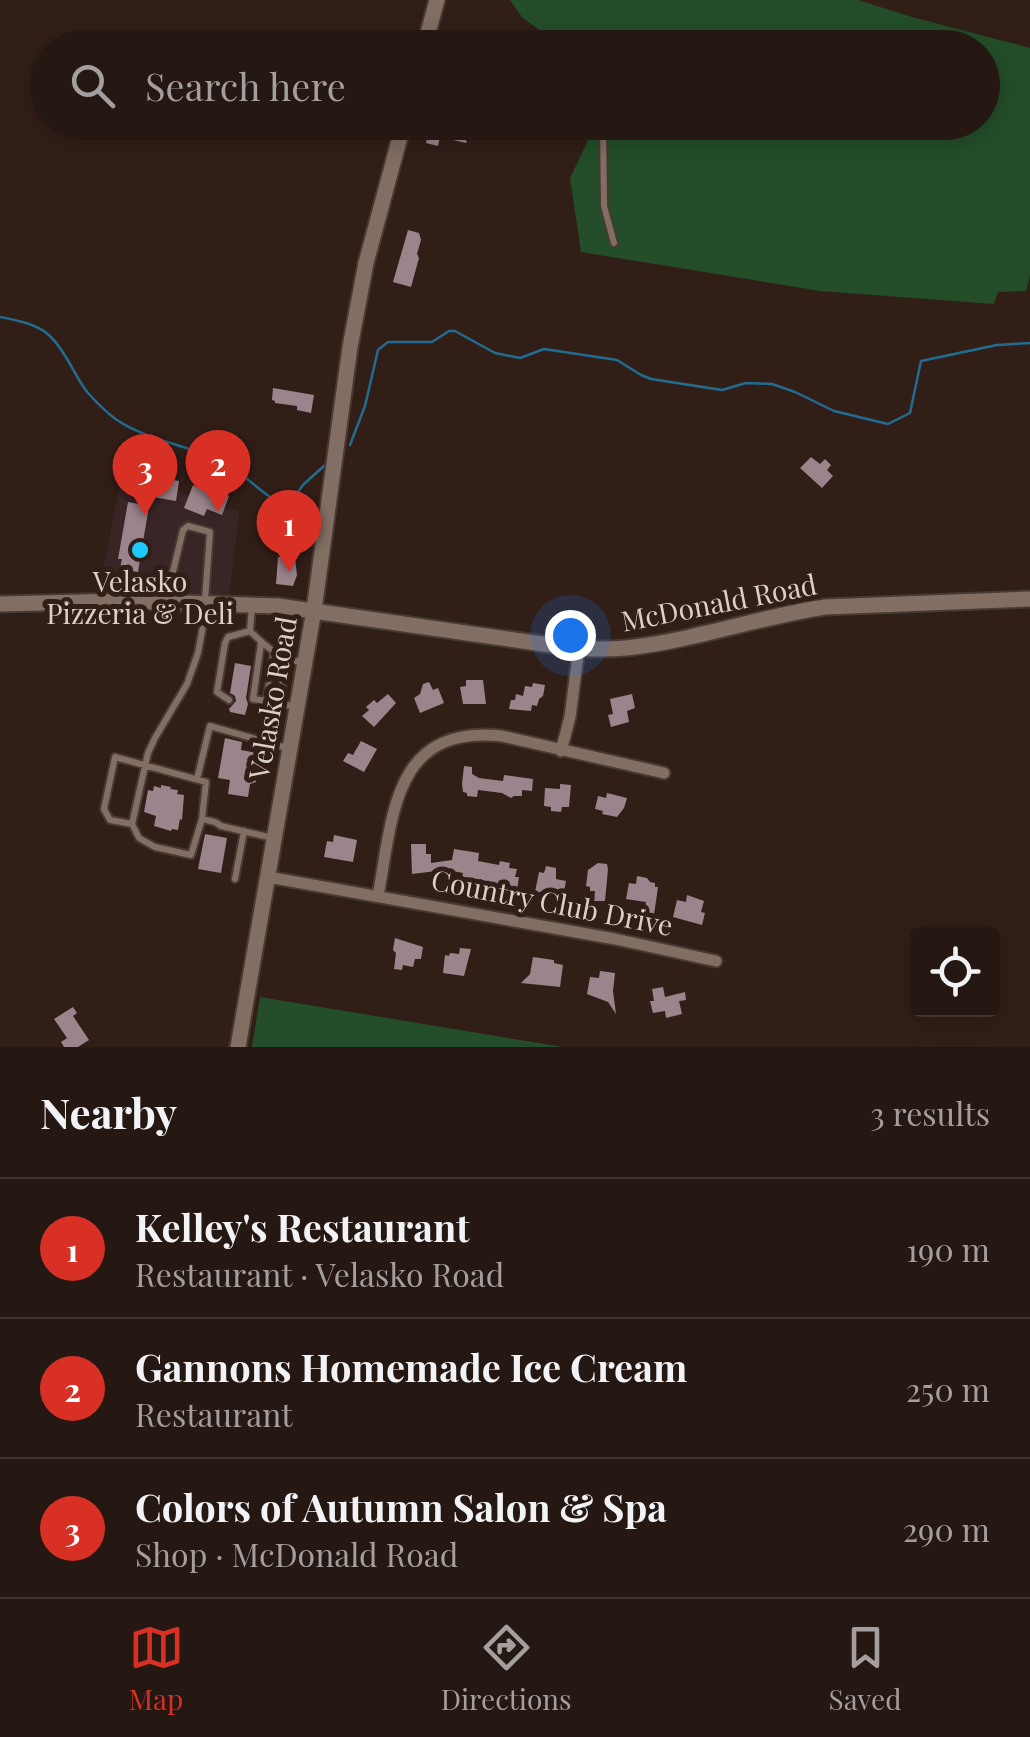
<!DOCTYPE html>
<html lang="en">
<head>
<meta charset="utf-8">
<style>
	body { margin:0; font-family:"Playfair Display",serif; background:#31241f; color:#f1f3f6 }
	.controls { position:absolute; right:30px; bottom:30px; display:grid; overflow:hidden; border-radius:10px; box-shadow:0 5px 25px #0003 }
	.controls button { width:90px; height:90px; display:grid; place-items:center; padding:0; border:0; border-bottom:2px solid #423631; background:#251711; color:#f1f3f6; font:50px sans-serif }
	.you { position:absolute; left:570px; top:635px; width:35px; height:35px; margin:-25px; border:8px solid #fff; border-radius:50%; background:#1a73e8; box-shadow:0 0 0 15px #1a73e833 }
	.badge { display:grid; place-items:center; width:65px; height:65px; border-radius:50%; background:#d93025; color:#fff; font-size:32px; font-weight:700 }
	.pin { position:absolute; translate:-50% -82px; filter:drop-shadow(0 2px 5px #0008) }
	.pin::after { content:''; position:absolute; top:52px; width:35px; height:30px; background:inherit; clip-path:polygon(0 0,100% 0,50% 100%) }
	.list { margin:0; padding:0; list-style:none }
	h2 { display:flex; justify-content:space-between; align-items:center; height:130px; margin:0; padding:0 40px; font-size:42px }
	h2 small { font-size:32px; font-weight:400; color:#a39f9f }
	.list li { display:grid; grid-template-columns:65px 1fr auto; gap:30px; align-items:center; box-sizing:border-box; height:140px; padding:0 40px; border-top:2px solid #423631 }
	.list b { display:block; font-size:38px; white-space:nowrap }
	.list p { margin:0; font-size:32px; white-space:nowrap; color:#a39f9f }
	.list em { font-size:32px; font-style:normal; color:#a39f9f }
	.icon { flex:none; width:55px; height:55px; fill:none; stroke:currentColor; stroke-width:2; stroke-linecap:round; stroke-linejoin:round }
	.map { position:relative; flex:none; width:1030px; height:1047px; overflow:hidden }
	.search { position:absolute; background:#251711; box-shadow:0 5px 25px #0003; left:30px; right:30px; top:30px; height:110px; display:flex; align-items:center; gap:25px; box-sizing:border-box; padding:0 35px; border-radius:55px; color:#a39f9f; font-size:38px }
	.sheet { height:550px; background:#251711 }
	nav { display:flex; justify-content:space-around; align-items:center; box-sizing:border-box; height:140px; border-top:2px solid #423631; background:#251711; font-size:28px; color:#a39f9f }
	nav a { display:grid; justify-items:center; gap:5px }
	nav .on { color:#d93025 }
	.map>svg:first-child { display:block }
</style>
</head>
<body>
<div class="map">
<svg width="1030" height="1047" viewBox="0 0 1030 1047">
	<rect width="100%" height="100%" fill="#311f17"/>
	<!-- commercial -->
	<path fill="#392526" d="M122,474L239,511L229,598L99,591Z"/>
	<!-- green -->
	<path fill="#234e29" d="M510,0H858L912,17L1030,48V275L1026,291L998,292L994,304L820,291L581,252L570,178L591,134V123L982,122V48L561,47L522,17Z
		M260,997L563,1047H252Z"/>
	<g fill="none" stroke-linecap="round" stroke-linejoin="round">
		<!-- stream -->
		<path stroke="#226c91" stroke-width="2.5" d="M0,317C16,320 38,324 50,336C67,352 74,376 88,393C96,402 107,413 117,420C147,440 185,445 217,459C244,471 260,495 287,506L304,484L325,465
			M350,445L365,406L378,350L388,342H432L449,331H455L495,353L520,358L544,349L617,360L641,375L651,379L722,390L746,383L772,384L795,392L834,411L888,424L910,413L921,361L997,345L1030,343"/>
	</g>
	<!-- building -->
	<path fill="#9c848c" d="M431,122H450V125L454,126L449,131L467,141L466,143L440,137L438,146L426,143Z
		M408,230L419,233L421,240L417,254L419,258L411,287L393,282Z
		M273,388L314,395L311,413L297,410V406L275,403V401L272,400Z
		M811,457L820,464L825,459L831,465L827,470L833,476L822,488L800,468Z
		M150,476L179,481L176,501L147,496Z
		M193,485L217,495L218,492L229,496L222,515L207,509L204,516L184,508Z
		M128,502L149,506L138,572L120,569L122,559H118Z
		M278,557L295,558L297,575L293,586L276,584Z
		M235,663L251,666L246,698L248,704L245,715L230,712L229,709L236,701L235,696L230,693Z
		M466,680H483L486,704H463L460,687L466,686Z
		M429,682L433,690L438,688L444,703L420,713L414,698L420,694L423,684Z
		M533,683L545,685L543,696L539,699L537,706L532,705L531,711L509,709L511,700H515L516,694L523,696L525,686L532,687Z
		M388,694L396,703L374,727L362,716L369,710L366,707L374,700L377,703Z
		M632,694L635,708L627,711L629,722L611,727L608,715L613,714L610,699Z
		M225,738L242,742L241,750L258,753L255,770L258,771L256,782L250,784L248,797L228,794L230,780L218,778Z
		M361,741L377,749L364,772L343,761L348,753L353,755Z
		M464,766L472,767V774L479,778L503,781L504,775L533,779L532,791L522,790V796H514L511,798L502,793L478,790L477,797L467,796V793L463,792L462,784Z
		M560,784L571,785L569,807H562L561,812L551,811V807L544,806L545,788L560,789Z
		M161,785L171,787L170,789L178,790L177,794L184,795L182,820L180,819L178,830L172,829L171,831L154,826L156,816L144,812L148,790L153,791L154,786L161,788Z
		M607,793L627,798L624,808L617,817L602,814L603,811L595,809L598,796L606,798Z
		M205,834L227,838L221,873L198,869Z
		M334,835L357,840L353,862L324,857L327,841L333,842Z
		M411,844H426V854H431V863L452,860L454,849L479,853L478,861L499,865L500,861L510,863L509,868L517,869L515,877H519L517,890L461,882L463,873L437,868V871L412,874Z
		M598,863L607,864L608,869L605,901H594L595,891H590V887L586,886L588,870Z
		M546,866L556,868V879L566,881L564,892H535L539,872L544,873Z
		M637,876L647,878L650,882L655,883V887H658L654,915L644,914L646,902L626,899L629,883L636,884Z
		M687,895L704,901L701,912L705,913L702,925L673,917L677,900L686,902Z
		M395,938L423,947L421,959H415L413,967L403,965L402,970L394,969L396,953L393,950Z
		M460,948L471,949L464,976L443,973L445,955L449,956L450,953L459,954Z
		M533,957L554,960V963L563,965L560,987L521,983L530,974Z
		M600,971L615,973L613,991L616,1014L608,1002L587,994L590,977L599,978Z
		M663,987L665,997L685,992L686,1000L679,1001L682,1014L666,1018L665,1011L653,1013L650,1001H654L652,989Z
		M73,1007L77,1013L73,1016L89,1040L78,1047H64L61,1042L67,1038L54,1019Z"/>
	<g fill="none" stroke-linecap="round" stroke-linejoin="round">
		<!-- service casing -->
		<g stroke="#473933" stroke-width="10">
			<path id="service" d="M603,122L604,206L614,243
				M166,601L183,530L188,526L210,532L203,626L198,653L187,684L155,738L148,753L132,824L139,838L155,847L191,855L202,819L215,822L221,826L273,838
				M252,606L250,631C266,647 280,659 302,662
				M261,643L253,699L266,701
				M271,671L274,652
				M269,685L266,701L297,707
				M229,700L217,692L225,643L228,637L250,631
				M280,703L286,660
				M197,779L210,726L290,749
				M132,824L110,820L104,809L115,757L206,782L202,819
				M235,879L244,831"/>
		</g>
		<!-- minor casing -->
		<g stroke="#473933" stroke-width="15">
			<path id="minor" d="M561,751L570,717L579,648
				M268,877L615,939L716,961
				M378,896C393,816 393,724 502,736L664,773"/>
		</g>
		<!-- tertiary casing -->
		<g stroke="#473933" stroke-width="19">
			<path id="tertiary" d="M424,48L437,0
				M0,604L122,601L278,606L564,647C584,649 605,650 626,648C693,641 758,617 825,607L1030,599
				M238,1047L314,610L350,347L366,263L404,122"/>
		</g>
		<!-- service -->
		<use href="#service" stroke="#836e63" stroke-width="6"/>
		<!-- minor -->
		<use href="#minor" stroke="#836e63" stroke-width="11"/>
		<!-- tertiary -->
		<use href="#tertiary" stroke="#836e63" stroke-width="15"/>
	</g>
	<!-- markers -->
	<circle fill="#1ec9fd" stroke="#311f17" stroke-width="4" cx="140" cy="550" r="10"/>
	<g text-anchor="middle" stroke-width="10" stroke-linejoin="round" paint-order="stroke">
		<!-- poi labels -->
		<g font-size="28" fill="#dbcfc9" stroke="#311f17">
			<text x="140" y="592">Velasko<tspan x="140" dy="32">Pizzeria &amp; Deli</tspan></text>
		</g>
		<!-- street labels -->
		<g font-size="28" fill="#dbcfc9" stroke="#311f17">
			<text transform="translate(719 603) rotate(-11)" y="10">McDonald Road</text>
			<text transform="translate(273 698) rotate(-80)" y="10">Velasko Road</text>
			<text transform="translate(552 903) rotate(11)" y="10">Country Club Drive</text>
		</g>
	</g>
</svg>
<div class="controls">
<button><svg class="icon" aria-label="locate" viewBox="0 0 24 24"><circle cx="12" cy="12" r="6"/><path d="M12 2v4M12 18v4M2 12h4M18 12h4"/></svg></button>
</div>
<div class="you"></div>
<div class="pin badge" style="left:289px;top:572px">1</div>
<div class="pin badge" style="left:218px;top:512px">2</div>
<div class="pin badge" style="left:145px;top:516px">3</div>
<div class="search"><svg class="icon" aria-label="search" viewBox="0 0 24 24"><circle cx="10" cy="10" r="6"/><path d="M15 15l6 6"/></svg>Search here</div>
</div>
<section class="sheet">
<h2>Nearby<small>3 results</small></h2>
<ul class="list">
<li><span class="badge">1</span><div><b>Kelley's Restaurant</b><p>Restaurant · Velasko Road</p></div><em>190 m</em></li>
<li><span class="badge">2</span><div><b>Gannons Homemade Ice Cream</b><p>Restaurant</p></div><em>250 m</em></li>
<li><span class="badge">3</span><div><b>Colors of Autumn Salon &amp; Spa</b><p>Shop · McDonald Road</p></div><em>290 m</em></li>
</ul>
</section>
<nav>
<a class="on"><svg class="icon" aria-label="map" viewBox="0 0 24 24"><path d="M3 6l6-2 6 2 6-2v14l-6 2-6-2-6 2zM9 4v14M15 6v14"/></svg>Map</a>
<a><svg class="icon" aria-label="directions" viewBox="0 0 24 24"><path d="M12 3l9 9-9 9-9-9zM9 14v-3h6M13 9l2 2-2 2"/></svg>Directions</a>
<a><svg class="icon" aria-label="saved" viewBox="0 0 24 24"><path d="M7 4h10v16l-5-4-5 4z"/></svg>Saved</a>
</nav>
</body>
</html>
